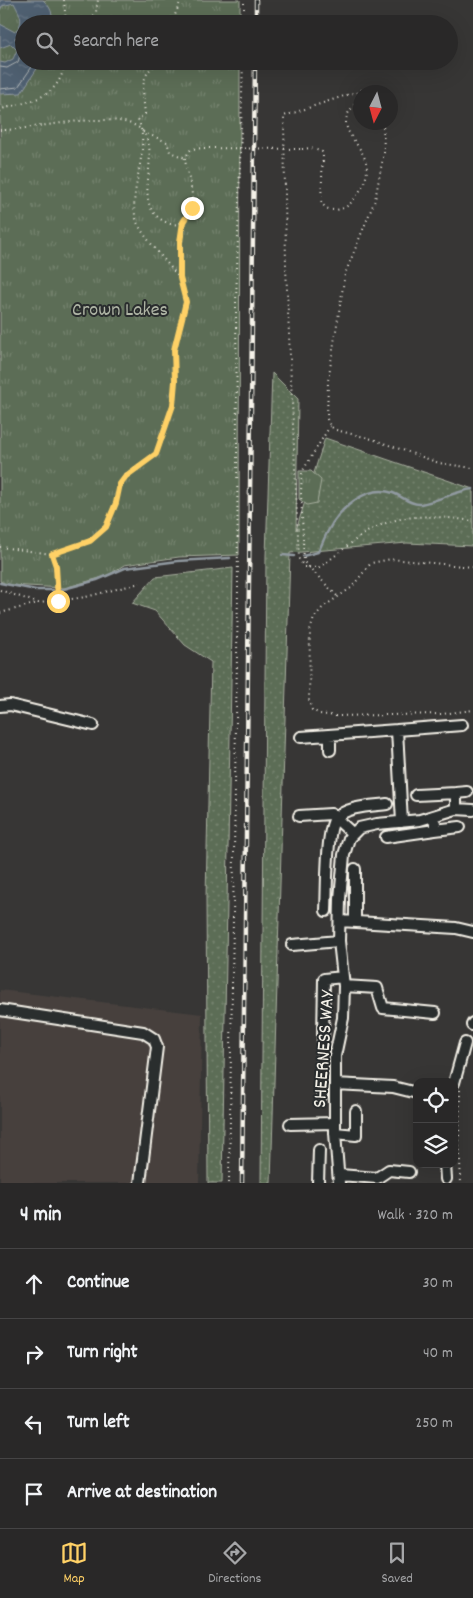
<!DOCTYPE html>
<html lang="en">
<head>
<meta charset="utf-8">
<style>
	body { margin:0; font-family:Dekko,sans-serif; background:#313030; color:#f1f3f6 }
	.controls { position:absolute; right:15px; bottom:15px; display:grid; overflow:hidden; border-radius:10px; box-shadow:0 5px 20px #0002 }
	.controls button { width:45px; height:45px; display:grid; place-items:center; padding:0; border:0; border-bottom:1px solid #454445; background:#292828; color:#f1f3f6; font:25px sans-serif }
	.compass { position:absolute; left:353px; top:85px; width:45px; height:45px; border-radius:50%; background:#292828; box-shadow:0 5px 20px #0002; rotate:186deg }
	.stop { position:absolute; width:15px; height:15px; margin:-11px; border:4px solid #ffd166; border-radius:50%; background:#fff }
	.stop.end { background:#ffd166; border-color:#fff; box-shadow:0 1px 5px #0008 }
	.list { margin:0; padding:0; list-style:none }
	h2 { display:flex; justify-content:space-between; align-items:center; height:65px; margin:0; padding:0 20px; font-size:21px }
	h2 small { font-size:16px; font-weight:400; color:#a5a6a8 }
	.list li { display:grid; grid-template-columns:32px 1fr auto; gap:15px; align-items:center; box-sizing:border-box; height:70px; padding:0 20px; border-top:1px solid #454445 }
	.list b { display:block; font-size:19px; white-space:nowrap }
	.list em { font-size:16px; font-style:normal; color:#a5a6a8 }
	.icon { flex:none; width:28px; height:28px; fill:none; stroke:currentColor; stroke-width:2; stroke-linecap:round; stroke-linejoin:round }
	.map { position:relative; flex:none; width:473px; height:1183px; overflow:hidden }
	.search { position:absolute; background:#292828; box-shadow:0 5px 20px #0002; left:15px; right:15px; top:15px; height:55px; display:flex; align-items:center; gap:12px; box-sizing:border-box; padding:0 18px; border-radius:28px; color:#a5a6a8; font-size:19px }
	.sheet { height:345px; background:#292828 }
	nav { display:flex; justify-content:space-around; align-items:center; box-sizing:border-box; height:70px; border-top:1px solid #454445; background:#292828; font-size:14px; color:#a5a6a8 }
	nav a { display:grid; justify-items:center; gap:2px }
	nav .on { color:#ffd166 }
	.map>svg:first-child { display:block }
</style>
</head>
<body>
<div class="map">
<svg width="473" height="1183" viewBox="0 0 473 1183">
	<defs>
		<pattern id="grass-dots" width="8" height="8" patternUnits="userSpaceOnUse" patternTransform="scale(1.25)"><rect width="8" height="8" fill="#5c6d56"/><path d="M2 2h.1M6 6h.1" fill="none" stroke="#74826e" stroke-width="1.8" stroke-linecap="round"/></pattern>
		<pattern id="park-tufts" width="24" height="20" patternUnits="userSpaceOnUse" patternTransform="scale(1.25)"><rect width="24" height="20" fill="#5c6d56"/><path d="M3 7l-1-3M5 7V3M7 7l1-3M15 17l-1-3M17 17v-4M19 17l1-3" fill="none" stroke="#74826e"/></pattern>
		<pattern id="water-ripples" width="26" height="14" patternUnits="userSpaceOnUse" patternTransform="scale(1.25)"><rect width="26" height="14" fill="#4f6071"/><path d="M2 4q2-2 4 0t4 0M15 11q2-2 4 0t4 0" fill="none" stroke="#697785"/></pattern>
	</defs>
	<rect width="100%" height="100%" fill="#373635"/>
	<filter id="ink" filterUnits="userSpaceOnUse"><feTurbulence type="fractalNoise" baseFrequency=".02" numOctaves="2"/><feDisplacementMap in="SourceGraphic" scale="10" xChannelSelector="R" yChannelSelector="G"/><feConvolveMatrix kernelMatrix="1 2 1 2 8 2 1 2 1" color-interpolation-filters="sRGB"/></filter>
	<g filter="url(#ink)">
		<!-- built -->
		<path fill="#47413e" d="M0,990L202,1014L199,1183H0Z"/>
		<!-- grass -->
		<path fill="url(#grass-dots)" stroke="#a8af9f" d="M272,373L298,399L296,530L325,438L473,489V546L407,543L290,553L271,1183H261L266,556Z
			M233,568L222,1183H208L206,897L211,662L185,645L155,611L132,603L155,577Z"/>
		<!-- park -->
		<path fill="url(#park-tufts)" stroke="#a8af9f" d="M0,0H240V24H24V61H240L239,555L179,557L124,565L107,576L64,588L8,585L0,581Z
			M299,471H311L321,480L317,503L307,505L299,499Z"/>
		<!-- water -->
		<path fill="url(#water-ripples)" stroke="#919aa1" d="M0,0H43C51,7 53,14 53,24H24V61H42L21,93L0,94V62L5,63L13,59L17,50L11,44L0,48V24L15,32C25,21 20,15 14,3L2,6L0,11Z"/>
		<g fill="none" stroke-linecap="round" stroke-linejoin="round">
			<!-- shore -->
			<path stroke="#b2b7b8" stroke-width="1" d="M0,67L7,68L18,62L22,49L15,38L24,29
				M0,89L18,87L36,61"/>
			<!-- stream -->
			<path stroke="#919aa1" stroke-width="2.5" d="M282,555L294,556
				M303,556L318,552C322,545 324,538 328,531C339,509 366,484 393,493C402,496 410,505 421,504C439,501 455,491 473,489
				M0,583L36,590H53
				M60,590L97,580L125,568L178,561L230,558"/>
			<!-- minor casing -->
			<g stroke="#f4f1e8" stroke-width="14">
				<path id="minor" d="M0,706L10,705L93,725
					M330,735V750
					M301,737L397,730
					M456,793L467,792
					M416,795L456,793V809
					M299,816L331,814L353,834
					M402,822L397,730L462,725
					M435,823V830L460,827
					M386,837L435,830
					M326,911C327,893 326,830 335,819C346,806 372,806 387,804
					M340,921L456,928L473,932
					M355,922V869
					M292,945L339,941
					M344,986L377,988L383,1008L435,1013
					M0,1010L143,1032L154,1039L157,1047L140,1183
					M472,1025L473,1023
					M454,1083L465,1043
					M335,1084L393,1087L417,1093
					M322,1095L324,979L343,977
					M290,1124L335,1123
					M335,1133L356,1135V1111
					M445,1164L446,1179
					M340,1175L377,1178L389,1170L409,1172
					M318,1183L319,1150
					M339,1183L335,1133V1056L343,1018L344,986L339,941L340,899L344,855L349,838L359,828L377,824L420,820L456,809L473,810"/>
			</g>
			<!-- path -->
			<path stroke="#f4f1e8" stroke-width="2" stroke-dasharray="1 4" stroke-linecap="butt" d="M64,0L66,24
				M88,24L96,12L98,0
				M177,24L175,15L181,0
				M244,24V0
				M162,61C138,72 143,92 145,114L138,119C152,152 126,193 137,222C143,237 169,264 179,278
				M362,90L284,116L286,267L299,559L304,567L318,568C332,559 344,548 358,538C396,511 429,515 473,521
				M0,112L2,109C32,100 60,99 65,61
				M383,122L384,152L375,200L345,274L328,381L327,419L330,426L336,430L372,439L439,463L473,468
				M0,130C31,131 125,105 144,133C162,160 128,207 168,223C173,225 178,225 182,222C203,211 186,176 185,158L191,149L204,148
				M143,132L167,142L170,152L185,158
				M302,149L311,148L322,152L323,155L321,201C324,208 328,210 336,210C347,208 351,204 357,195C393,146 316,136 360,100
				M330,426L302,472L301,493L304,562L337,596
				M0,547L52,554L90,541L106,527L116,503L120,484L126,475L156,454L173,405L175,381L174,350L186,302L179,278L183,222
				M473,567L391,559L371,563L351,588L323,607L314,618L310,631L309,701L312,710L320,714L335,716L442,714L473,710
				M0,590L38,603L57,601L56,566L52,554
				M57,601L86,597L140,583
				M0,613L38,603
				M460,1090L459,1138L461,1183
				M229,1183L238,589L236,304L243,61"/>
			<!-- minor -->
			<use href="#minor" stroke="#2a2d2e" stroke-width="10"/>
			<!-- rail casing -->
			<g stroke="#f4f1e8" stroke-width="4.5">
				<path id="rail" d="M256,24V0
					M242,1183L255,61"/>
			</g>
			<!-- rail -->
			<use href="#rail" stroke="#2a2d2e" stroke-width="2.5" stroke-dasharray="8" stroke-linecap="butt"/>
			<!-- path-bridge -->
			<path stroke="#f4f1e8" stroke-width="2" stroke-dasharray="1 4" stroke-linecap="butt" d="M204,148L302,149"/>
		</g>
	</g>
	<g fill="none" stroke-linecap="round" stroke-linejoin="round" filter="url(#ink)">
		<!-- route -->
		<path stroke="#ffd166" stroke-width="6" d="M58,601L56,566L52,554L90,541L106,527L116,503L120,484L126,476L156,454L173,405L175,381L174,350L186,302L180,278V242L183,222L192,208"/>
	</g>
	<g text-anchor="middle" stroke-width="4" stroke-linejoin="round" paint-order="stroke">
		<!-- park labels -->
		<g font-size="20" fill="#b0b6a6" stroke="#2a2d2e">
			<text x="120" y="315">Crown Lakes</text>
		</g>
		<!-- street labels -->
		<g font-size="20" fill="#f4f1e8" stroke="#2a2d2e">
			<text transform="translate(322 1049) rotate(-86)" y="7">SHEERNESS WAY</text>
		</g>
	</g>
</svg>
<div class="controls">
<button><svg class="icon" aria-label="locate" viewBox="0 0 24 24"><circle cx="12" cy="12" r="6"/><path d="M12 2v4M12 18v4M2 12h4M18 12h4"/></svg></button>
<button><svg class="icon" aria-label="layers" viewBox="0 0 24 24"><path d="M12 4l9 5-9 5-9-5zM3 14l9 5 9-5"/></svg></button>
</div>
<svg class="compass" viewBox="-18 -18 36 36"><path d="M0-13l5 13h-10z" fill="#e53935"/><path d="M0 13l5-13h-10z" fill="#a5a6a8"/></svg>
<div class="stop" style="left:58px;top:601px"></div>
<div class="stop end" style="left:192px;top:208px"></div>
<div class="search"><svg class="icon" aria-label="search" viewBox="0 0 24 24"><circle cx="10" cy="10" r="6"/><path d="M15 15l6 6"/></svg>Search here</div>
</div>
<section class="sheet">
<h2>4 min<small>Walk · 320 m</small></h2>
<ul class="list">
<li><svg class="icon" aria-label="ahead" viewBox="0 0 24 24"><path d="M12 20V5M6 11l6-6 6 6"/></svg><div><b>Continue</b></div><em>30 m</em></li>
<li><svg class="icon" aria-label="right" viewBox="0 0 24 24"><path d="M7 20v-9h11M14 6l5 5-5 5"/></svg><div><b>Turn right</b></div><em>40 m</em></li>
<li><svg class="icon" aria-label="left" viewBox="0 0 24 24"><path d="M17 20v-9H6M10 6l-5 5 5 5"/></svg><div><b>Turn left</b></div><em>250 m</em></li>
<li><svg class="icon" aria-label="arrive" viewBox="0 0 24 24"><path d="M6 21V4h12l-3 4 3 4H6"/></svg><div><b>Arrive at destination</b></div></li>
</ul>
</section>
<nav>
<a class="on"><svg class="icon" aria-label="map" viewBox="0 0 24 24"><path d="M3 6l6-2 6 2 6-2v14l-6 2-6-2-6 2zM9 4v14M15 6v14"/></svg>Map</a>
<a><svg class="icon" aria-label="directions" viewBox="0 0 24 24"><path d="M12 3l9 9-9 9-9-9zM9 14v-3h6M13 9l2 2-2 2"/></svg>Directions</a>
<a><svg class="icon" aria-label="saved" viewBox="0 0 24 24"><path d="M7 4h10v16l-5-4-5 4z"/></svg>Saved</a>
</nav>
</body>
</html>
